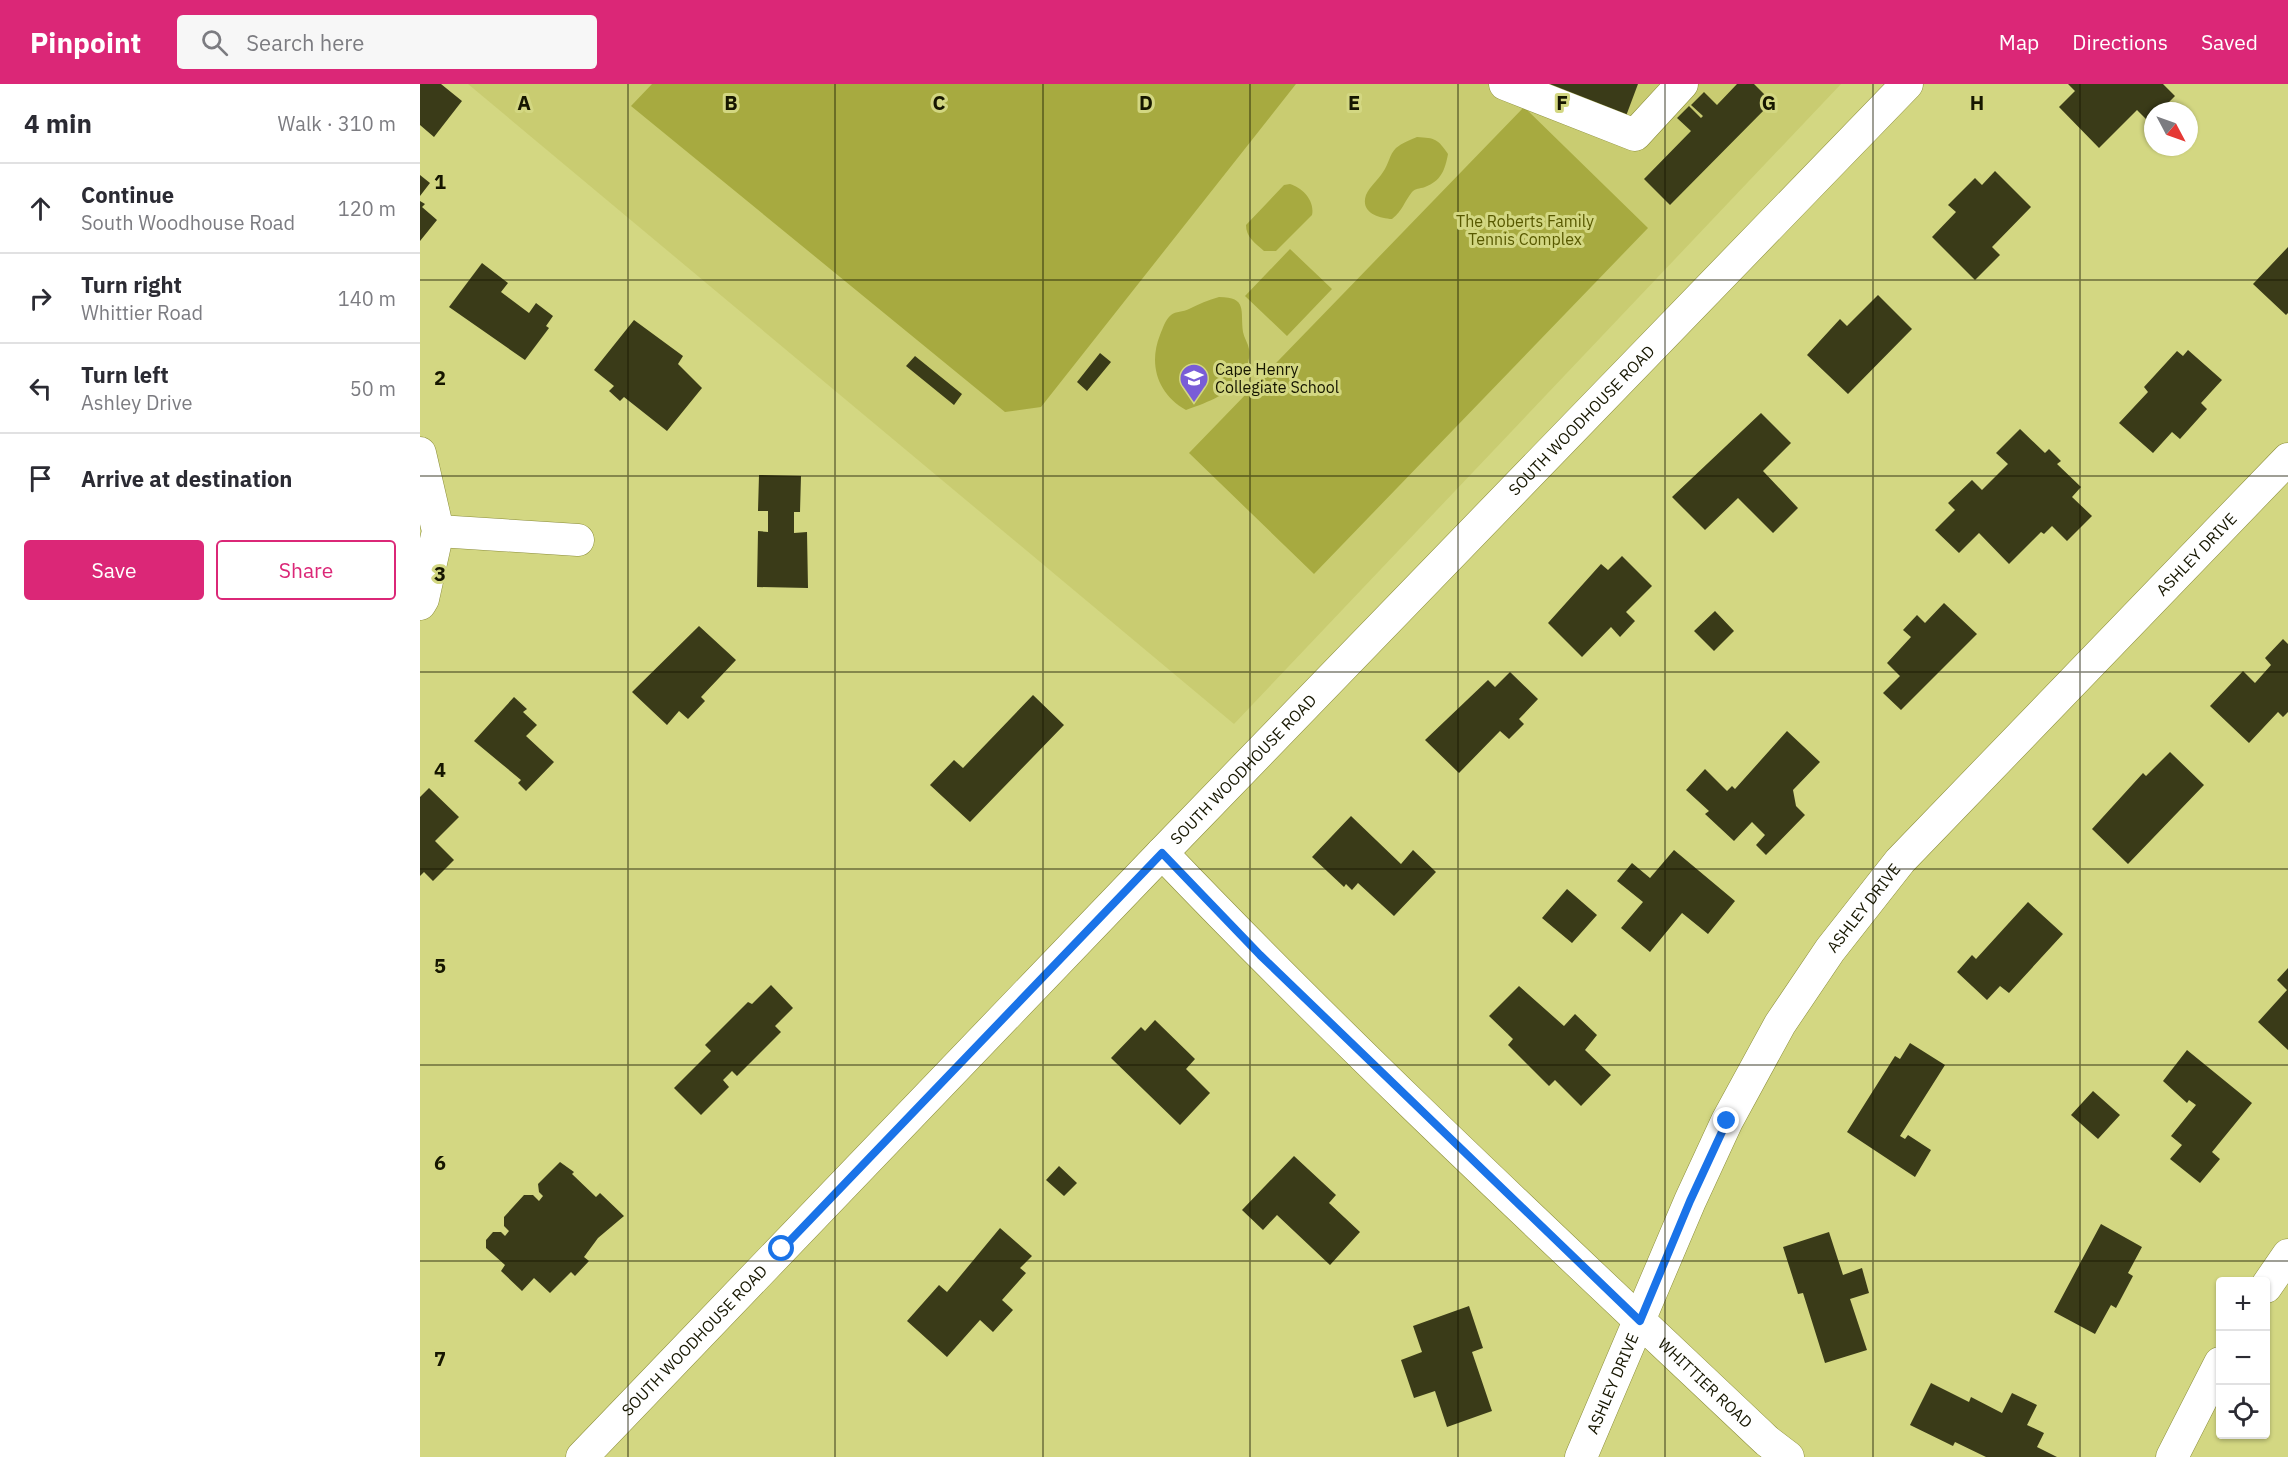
<!DOCTYPE html>
<html lang="en">
<head>
<meta charset="utf-8">
<style>
	body { margin:0; font-family:"IBM Plex Sans",sans-serif; background:#f7f7f7; color:#2b2b33 }
	.controls { position:absolute; right:18px; bottom:18px; display:grid; overflow:hidden; border-radius:6px; box-shadow:0 2px 4px #0004 }
	.controls button { width:54px; height:54px; display:grid; place-items:center; padding:0; border:0; border-bottom:2px solid #e1e1e2; background:#fff; color:#2b2b33; font:30px sans-serif }
	.compass { position:absolute; left:1724px; top:18px; width:54px; height:54px; border-radius:50%; background:#fff; box-shadow:0 2px 4px #0004; rotate:131deg }
	.stop { position:absolute; width:18px; height:18px; margin:-14px; border:4px solid #1a73e8; border-radius:50%; background:#fff }
	.stop.end { background:#1a73e8; border-color:#fff; box-shadow:0 2px 6px #0008 }
	.list { margin:0; padding:0; list-style:none }
	h2 { display:flex; justify-content:space-between; align-items:center; height:78px; margin:0; padding:0 24px; font-size:26px }
	h2 small { font-size:20px; font-weight:400; color:#7c7c81 }
	.list li { display:grid; grid-template-columns:39px 1fr auto; gap:18px; align-items:center; box-sizing:border-box; height:90px; padding:0 24px; border-top:2px solid #e1e1e2 }
	.list b { display:block; font-size:22px; white-space:nowrap }
	.list p { margin:0; font-size:20px; white-space:nowrap; color:#7c7c81 }
	.list em { font-size:20px; font-style:normal; color:#7c7c81 }
	.actions { display:flex; gap:12px; padding:18px 24px }
	.actions a { flex:1; padding:14px 0; border:2px solid #db2777; border-radius:6px; text-align:center; font-size:21px; color:#db2777 }
	.actions .main { background:#db2777; color:#fff }
	.icon { flex:none; width:33px; height:33px; fill:none; stroke:currentColor; stroke-width:2; stroke-linecap:round; stroke-linejoin:round }
	.map { position:relative; flex:none; width:1868px; height:1373px; overflow:hidden }
	header { display:flex; align-items:center; gap:36px; box-sizing:border-box; height:84px; padding:0 30px; background:#db2777; color:#fff }
	header strong { font-size:28px }
	nav { display:flex; gap:33px; margin-inline-start:auto; font-size:21px }
	.search { width:420px; height:54px; background:#f7f7f7; display:flex; align-items:center; gap:15px; box-sizing:border-box; padding:0 21px; border-radius:6px; color:#7c7c81; font-size:22px }
	main { display:flex }
	aside { flex:1; background:#fff }
	.map>svg:first-child { display:block }
</style>
</head>
<body>
<header>
<strong>Pinpoint</strong>
<div class="search"><svg class="icon" aria-label="search" viewBox="0 0 24 24"><circle cx="10" cy="10" r="6"/><path d="M15 15l6 6"/></svg>Search here</div>
<nav><a>Map</a><a>Directions</a><a>Saved</a></nav>
</header>
<main>
<aside>
<h2>4 min<small>Walk · 310 m</small></h2>
<ul class="list">
<li><svg class="icon" aria-label="ahead" viewBox="0 0 24 24"><path d="M12 20V5M6 11l6-6 6 6"/></svg><div><b>Continue</b><p>South Woodhouse Road</p></div><em>120 m</em></li>
<li><svg class="icon" aria-label="right" viewBox="0 0 24 24"><path d="M7 20v-9h11M14 6l5 5-5 5"/></svg><div><b>Turn right</b><p>Whittier Road</p></div><em>140 m</em></li>
<li><svg class="icon" aria-label="left" viewBox="0 0 24 24"><path d="M17 20v-9H6M10 6l-5 5 5 5"/></svg><div><b>Turn left</b><p>Ashley Drive</p></div><em>50 m</em></li>
<li><svg class="icon" aria-label="arrive" viewBox="0 0 24 24"><path d="M6 21V4h12l-3 4 3 4H6"/></svg><div><b>Arrive at destination</b></div></li>
</ul>
<div class="actions"><a class="main">Save</a><a>Share</a></div>
</aside>
<div class="map">
<svg width="1868" height="1373" viewBox="0 0 1868 1373">
	<rect width="100%" height="100%" fill="#d3d782"/>
	<!-- built -->
	<path fill="#c9cc71" d="M48,0H1421L814,640Z"/>
	<!-- green -->
	<path fill="#a7aa40" d="M232,0H876L621,323L585,328L211,22Z
		M1104,23L1228,144L894,490L769,369Z
		M997,53C1015,54 1018,55 1028,70C1025,86 1021,97 1005,103C999,105 996,104 992,108C984,118 983,126 972,135C959,134 940,129 946,111C950,102 958,96 963,88C969,80 969,71 976,64C982,59 990,56 997,53Z
		M870,100C883,104 895,117 892,131L856,167H844C835,159 826,153 826,141L864,101Z
		M870,165L912,205L867,252L825,212Z
		M799,213C828,213 820,227 823,248C824,254 828,259 829,265C831,276 825,288 819,296C808,311 783,320 766,326C738,310 728,281 740,251C743,244 745,236 751,231C756,227 763,228 769,225C779,220 788,216 799,213Z"/>
	<!-- building -->
	<path fill="#3a3b18" d="M0,0H21L42,17L14,53L0,41Z
		M1124,0H1218L1206,32Z
		M1317,0H1334L1352,18L1250,121L1224,95L1271,47L1257,34L1269,22L1281,34L1283,32L1271,21L1284,8L1297,21Z
		M1648,0H1743L1755,12L1740,27H1733V34L1729,38L1717,26L1679,64L1639,23L1655,7Z
		M1575,87L1611,123L1572,163L1580,171L1555,196L1512,153L1536,128L1528,121L1555,94L1562,101Z
		M0,91L10,99L0,112Z
		M0,117L5,120L2,123L17,136L0,157Z
		M1868,163V229L1866,231L1833,200Z
		M62,179L88,199L81,208L109,229L116,219L133,232L126,242L129,244L105,276L29,223Z
		M1458,211L1492,245L1428,310L1387,271L1420,235L1427,242Z
		M214,236L263,272L258,280L282,304L247,347L204,313L200,317L189,307L194,302L174,286Z
		M1768,266L1802,296L1781,319L1787,325L1760,355L1752,348L1733,369L1699,339L1728,308L1724,303L1757,267L1763,272Z
		M680,269L691,278L667,307L657,298Z
		M495,272L542,310L534,321L486,282Z
		M1341,329L1371,359L1343,387L1378,424L1353,449L1318,414L1285,446L1252,413Z
		M1600,345L1625,369L1629,365L1641,377L1637,380L1661,403L1652,413L1672,432L1647,457L1632,442L1624,450L1621,448L1589,480L1559,449L1539,469L1515,446L1535,426L1528,419L1552,396L1562,406L1588,380L1576,369Z
		M339,391L381,392L380,428H374V449L387,448L388,504L337,503L338,447L348,448V427H338Z
		M1202,472L1232,502L1206,528L1215,537L1200,553L1191,543L1162,573L1128,539L1181,480L1188,486Z
		M1524,519L1557,550L1481,626L1463,609L1480,592L1467,579L1491,553L1483,546L1497,531L1505,539Z
		M1295,527L1314,547L1294,567L1274,547Z
		M279,542L316,576L281,613L285,617L268,635L259,627L247,641L212,608Z
		M1863,555L1868,560V628L1863,633L1858,628L1829,659L1790,622L1823,587L1835,599L1851,581L1845,574Z
		M1090,588L1118,615L1099,635L1104,640L1089,655L1080,647L1039,689L1005,656L1068,596L1075,603Z
		M613,611L644,641L550,738L510,701L534,676L543,684Z
		M94,613L107,625L103,628L117,641L106,652L134,678L106,707L98,699L101,696L54,657Z
		M1367,647L1400,678L1373,706L1376,722L1385,731L1346,771L1336,761L1345,751L1332,738L1314,757L1285,730L1289,727L1266,706L1285,685L1307,707L1312,702L1315,705Z
		M1750,668L1784,701L1708,780L1672,745L1723,689L1726,692Z
		M9,704L39,733L15,757L34,776L13,797L4,788L0,792V713Z
		M931,732L981,780L993,766L1016,788L974,832L938,799L932,806L926,800L924,803L892,773Z
		M1254,766L1315,817L1288,850L1262,829L1230,868L1201,844L1223,818L1197,797L1212,779L1230,794Z
		M1147,805L1177,831L1152,859L1122,834Z
		M1608,818L1643,850L1589,909L1580,902L1567,916L1537,888L1552,871L1556,875Z
		M1868,884V966L1838,938L1867,906L1857,896Z
		M351,901L373,924L355,942L361,948L317,992L312,987L303,996L309,1003L281,1031L254,1004L291,967L285,961L328,918L332,920Z
		M1099,902L1144,942L1155,930L1177,951L1165,966L1191,991L1161,1022L1135,996L1129,1002L1088,961L1093,955L1069,932Z
		M735,936L775,975L766,985L790,1009L760,1041L691,974L721,943L725,947Z
		M1490,959L1525,981L1480,1052L1485,1055L1488,1051L1511,1066L1495,1093L1427,1048L1475,972L1480,975Z
		M1767,966L1832,1019L1792,1068L1800,1075L1780,1099L1750,1075L1762,1061L1751,1052L1776,1021L1769,1016L1767,1019L1743,997Z
		M1673,1007L1700,1031L1678,1055L1651,1031Z
		M874,1072L916,1111L909,1119L940,1148L910,1181L857,1131L843,1146L822,1126Z
		M140,1078L154,1088L152,1090L176,1113L180,1109L204,1132L178,1154L164,1173L169,1177L155,1192L151,1188L130,1209L114,1194L102,1207L81,1187L85,1181L66,1164V1156L73,1148H81L85,1152L89,1147L84,1142V1133L104,1111H113L119,1117L123,1112L119,1108L118,1100Z
		M639,1082L657,1099L644,1112L626,1096Z
		M1681,1140L1722,1163L1708,1189L1713,1192L1696,1224L1691,1221L1675,1250L1634,1228Z
		M580,1144L612,1172L600,1184L606,1189L582,1216L593,1226L573,1248L560,1236L527,1273L487,1237L519,1201L527,1208Z
		M1409,1148L1423,1191L1442,1184L1449,1209L1430,1215L1447,1266L1405,1279L1383,1209L1378,1210L1363,1163Z
		M1049,1222L1063,1264L1052,1268L1072,1327L1027,1343L1015,1307L994,1314L981,1276L1002,1268L993,1242Z
		M1511,1299L1549,1318L1551,1313L1582,1329L1592,1309L1617,1321L1607,1341L1624,1349L1617,1363L1637,1373H1566L1535,1358L1533,1362L1490,1341Z"/>
	<g fill="none" stroke-linecap="round" stroke-linejoin="round">
		<!-- minor casing -->
		<g stroke="#8b8d39" stroke-width="33">
			<g id="minor">
				<path d="M1085,0L1215,51L1262,0"/>
				<path d="M0,369L18,447L3,515L0,520"/>
				<path d="M18,447L158,456"/>
				<path id="s1" d="M742,769C936,972 1143,1164 1347,1357L1368,1373"/>
				<path d="M1846,1203L1868,1171"/>
				<path id="s2" d="M162,1373L742,769L1487,0"/>
				<path id="s3" d="M1161,1373L1270,1117L1307,1037L1360,940L1410,866L1480,777L1868,375"/>
				<path d="M1752,1373L1800,1279"/>
			</g>
		</g>
		<!-- minor -->
		<use href="#minor" stroke="#fff" stroke-width="32"/>
	</g>
	<g fill="none" stroke-linecap="round" stroke-linejoin="round">
		<!-- route -->
		<path stroke="#1a73e8" stroke-width="8" d="M362,1165L742,769L840,871L1220,1237L1270,1117L1307,1037"/>
	</g>
	<!-- grid -->
	<path fill="none" stroke="#161600" stroke-width="1.5" stroke-opacity="0.55" d="M208,0V1373M415,0V1373M623,0V1373M830,0V1373M1038,0V1373M1245,0V1373M1453,0V1373M1660,0V1373M0,196H1868M0,392H1868M0,588H1868M0,785H1868M0,981H1868M0,1177H1868"/>
	<!-- icons -->
	<defs>
		<g id="school-pin" transform="scale(1.5)"><path d="M0 17L-7.5 6A9.5 9.5 0 1 1 7.5 6Z" fill="#795dd7" stroke="#d3d782"/><path d="M0-5L7-2L0 1L-7-2ZM-4 1L0 2.5L4 1V4Q0 6-4 4Z" fill="#fff"/></g>
	</defs>
	<g fill-rule="evenodd">
		<use href="#school-pin" x="774" y="294"/>
	</g>
	<g text-anchor="middle" stroke-width="6" stroke-linejoin="round" paint-order="stroke">
		<!-- park labels -->
		<g font-size="16" fill="#585900" stroke="#d3d782">
			<text x="1105" y="143">The Roberts Family<tspan x="1105" dy="18">Tennis Complex</tspan></text>
		</g>
		<!-- poi labels -->
		<g font-size="16" fill="#161600" stroke="#d3d782" text-anchor="start">
			<text x="795" y="291">Cape Henry<tspan x="795" dy="18">Collegiate School</tspan></text>
		</g>
		<!-- street labels -->
		<g font-size="16" fill="#161600" stroke="#d3d782">
			<text dy="6" stroke="none"><textPath href="#s2" startOffset="1440">SOUTH WOODHOUSE ROAD</textPath></text>
			<text dy="6" stroke="none"><textPath href="#s3" startOffset="1106">ASHLEY DRIVE</textPath></text>
			<text dy="6" stroke="none"><textPath href="#s2" startOffset="954">SOUTH WOODHOUSE ROAD</textPath></text>
			<text dy="6" stroke="none"><textPath href="#s3" startOffset="620">ASHLEY DRIVE</textPath></text>
			<text dy="6" stroke="none"><textPath href="#s2" startOffset="162">SOUTH WOODHOUSE ROAD</textPath></text>
			<text dy="6" stroke="none"><textPath href="#s1" startOffset="759">WHITTIER ROAD</textPath></text>
			<text dy="6" stroke="none"><textPath href="#s3" startOffset="80">ASHLEY DRIVE</textPath></text>
		</g>
	</g>
	<g font-size="20" text-anchor="middle" font-weight="bold" fill="#161600" stroke="#d3d782" stroke-width="6" stroke-linejoin="round" paint-order="stroke">
		<text x="104" y="26">A</text>
		<text x="311" y="26">B</text>
		<text x="519" y="26">C</text>
		<text x="726" y="26">D</text>
		<text x="934" y="26">E</text>
		<text x="1142" y="26">F</text>
		<text x="1349" y="26">G</text>
		<text x="1557" y="26">H</text>
		<text x="20" y="105">1</text>
		<text x="20" y="301">2</text>
		<text x="20" y="497">3</text>
		<text x="20" y="693">4</text>
		<text x="20" y="889">5</text>
		<text x="20" y="1086">6</text>
		<text x="20" y="1282">7</text>
	</g>
</svg>
<div class="controls">
<button>+</button>
<button>−</button>
<button><svg class="icon" aria-label="locate" viewBox="0 0 24 24"><circle cx="12" cy="12" r="6"/><path d="M12 2v4M12 18v4M2 12h4M18 12h4"/></svg></button>
</div>
<svg class="compass" viewBox="-18 -18 36 36"><path d="M0-13l5 13h-10z" fill="#e53935"/><path d="M0 13l5-13h-10z" fill="#7c7c81"/></svg>
<div class="stop" style="left:362px;top:1165px"></div>
<div class="stop end" style="left:1307px;top:1037px"></div>
</div>
</main>
</body>
</html>
